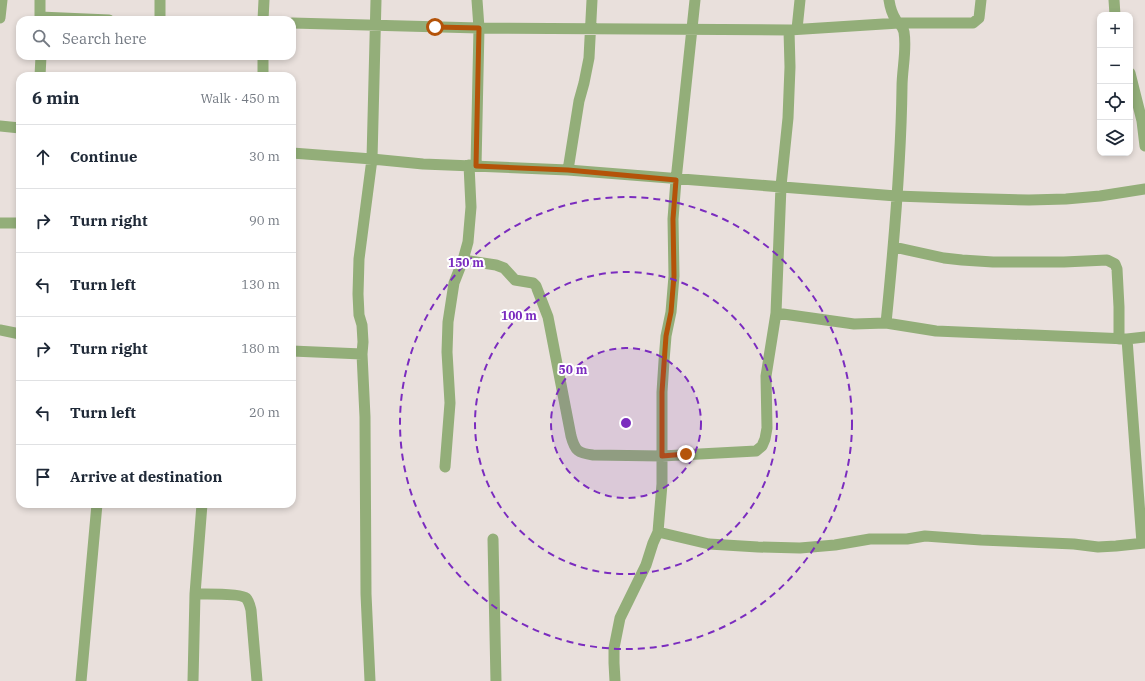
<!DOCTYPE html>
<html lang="en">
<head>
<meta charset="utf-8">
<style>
	body { margin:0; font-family:"IBM Plex Serif",serif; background:#f2f2f3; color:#1f2937 }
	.controls { position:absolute; right:12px; top:12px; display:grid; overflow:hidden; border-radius:8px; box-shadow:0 2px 6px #0003 }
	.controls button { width:36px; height:36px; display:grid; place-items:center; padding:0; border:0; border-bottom:1px solid #e0e1e3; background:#fff; color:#1f2937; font:20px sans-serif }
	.stop { position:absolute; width:12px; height:12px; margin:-9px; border:3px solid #b45309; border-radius:50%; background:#fff }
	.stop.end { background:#b45309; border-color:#fff; box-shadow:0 1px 4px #0008 }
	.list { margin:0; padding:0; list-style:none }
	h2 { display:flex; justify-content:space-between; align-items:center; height:52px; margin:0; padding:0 16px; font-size:17px }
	h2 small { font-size:13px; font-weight:400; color:#747a83 }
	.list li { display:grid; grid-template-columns:26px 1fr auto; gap:12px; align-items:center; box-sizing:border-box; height:64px; padding:0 16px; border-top:1px solid #e0e1e3 }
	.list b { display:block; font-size:15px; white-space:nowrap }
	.list em { font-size:13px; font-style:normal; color:#747a83 }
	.icon { flex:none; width:22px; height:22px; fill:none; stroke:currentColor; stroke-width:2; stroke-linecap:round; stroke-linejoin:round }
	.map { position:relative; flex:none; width:1145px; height:681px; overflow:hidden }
	.search { position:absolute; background:#fff; box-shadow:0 2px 6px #0003; left:16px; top:16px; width:280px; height:44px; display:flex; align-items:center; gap:10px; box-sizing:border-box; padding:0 14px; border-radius:12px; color:#747a83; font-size:15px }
	.panel { position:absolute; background:#fff; box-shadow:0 2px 6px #0003; left:16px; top:72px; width:280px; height:436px; border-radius:12px }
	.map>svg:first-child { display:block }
</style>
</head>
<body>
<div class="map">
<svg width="1145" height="681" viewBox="0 0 1145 681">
	<rect width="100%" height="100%" fill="#e9e0dc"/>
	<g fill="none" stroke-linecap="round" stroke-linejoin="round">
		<!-- minor -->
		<path stroke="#93ae79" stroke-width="11" d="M40,0V20
			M1114,0L1115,15
			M40,17L109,20
			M0,18L2,0
			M160,20V0
			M263,20L264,0
			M292,23L479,28L789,30L899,23H973L979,18L981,0
			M797,29L800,0
			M1130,73L1142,121L1145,146
			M40,76L41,56
			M263,76V56
			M0,126L20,128
			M292,153L372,159L423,164L568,170L896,196L953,198L1029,200L1066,199L1100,196L1145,189
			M476,166L479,28L477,0
			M568,170L579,101L584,83L589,58L592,0
			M0,223H20
			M894,247L944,258L962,260L993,262H1064L1107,260L1115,264L1117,269L1119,307V339
			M463,260L496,265L504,268L515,280L533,283L536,286L548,317L571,436C575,451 578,453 593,455L662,456L756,451L762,446L765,439L767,428L766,376L776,313L781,186L788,118L790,67L789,30
			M776,313L854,324L886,323L936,331L1127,339L1145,337
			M886,323C894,244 901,166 902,87C902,69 907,50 904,32C903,26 899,24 896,20C892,14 890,7 889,0
			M0,330L20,334
			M1127,339L1142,543
			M292,351L362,354
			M445,467L450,403L447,352L448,322L454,283L463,260L468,242L471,207L469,165
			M658,532L709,544L758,547L800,548L835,545L870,539H907L925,536L981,540L1074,544L1098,547L1116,546L1145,543
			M493,539L496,681
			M195,594C204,594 240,593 246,598C249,601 250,606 251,610L257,681
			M81,681L97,504
			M193,681L195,594L202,504
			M370,681L366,594L365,417L362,354L363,342L362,325L359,315L358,294L359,259L372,159L376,0
			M615,681L614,663V648L620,618L646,565L653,543L658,532L662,484V392L664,361L666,336L671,312L674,276L673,219L676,180L695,0"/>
	</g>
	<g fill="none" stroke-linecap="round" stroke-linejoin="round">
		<!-- route -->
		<path stroke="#b45309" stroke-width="5" d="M435,27L479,28L476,166L568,170L676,180L673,219L674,276L671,312L666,336L662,392V456L686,454"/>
	</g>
	<!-- distance rings -->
	<circle cx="626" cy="423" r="75" fill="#7b2cbf" fill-opacity=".12"/>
	<g fill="none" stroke="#7b2cbf" stroke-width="2" stroke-dasharray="7 5">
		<circle cx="626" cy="423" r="75"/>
		<circle cx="626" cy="423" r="151"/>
		<circle cx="626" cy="423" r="226"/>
	</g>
	<circle cx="626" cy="423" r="6" fill="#7b2cbf" stroke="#fff" stroke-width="2"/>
	<g font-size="12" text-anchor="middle" font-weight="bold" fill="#7b2cbf" stroke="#fff" stroke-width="4" stroke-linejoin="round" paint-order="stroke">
		<text x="466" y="267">150 m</text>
		<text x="519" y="320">100 m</text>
		<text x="573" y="374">50 m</text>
	</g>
</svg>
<div class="controls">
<button>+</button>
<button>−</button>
<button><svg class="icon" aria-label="locate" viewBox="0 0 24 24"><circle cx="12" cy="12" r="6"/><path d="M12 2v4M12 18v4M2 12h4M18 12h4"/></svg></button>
<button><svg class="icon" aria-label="layers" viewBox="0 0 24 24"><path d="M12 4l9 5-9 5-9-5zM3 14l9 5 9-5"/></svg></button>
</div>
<div class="stop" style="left:435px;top:27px"></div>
<div class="stop end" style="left:686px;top:454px"></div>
<div class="search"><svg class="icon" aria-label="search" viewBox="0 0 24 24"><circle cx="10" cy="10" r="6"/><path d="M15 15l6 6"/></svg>Search here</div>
<section class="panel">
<h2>6 min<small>Walk · 450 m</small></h2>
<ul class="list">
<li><svg class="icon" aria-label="ahead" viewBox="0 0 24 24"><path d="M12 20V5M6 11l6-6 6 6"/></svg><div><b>Continue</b></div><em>30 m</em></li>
<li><svg class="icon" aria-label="right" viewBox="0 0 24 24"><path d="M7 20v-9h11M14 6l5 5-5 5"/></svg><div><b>Turn right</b></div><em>90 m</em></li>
<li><svg class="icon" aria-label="left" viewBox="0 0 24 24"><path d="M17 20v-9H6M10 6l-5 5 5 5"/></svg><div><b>Turn left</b></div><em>130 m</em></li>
<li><svg class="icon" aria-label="right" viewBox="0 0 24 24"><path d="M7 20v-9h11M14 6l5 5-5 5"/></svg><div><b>Turn right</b></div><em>180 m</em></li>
<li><svg class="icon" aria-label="left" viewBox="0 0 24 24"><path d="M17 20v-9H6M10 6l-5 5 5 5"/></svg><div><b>Turn left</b></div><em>20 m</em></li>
<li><svg class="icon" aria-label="arrive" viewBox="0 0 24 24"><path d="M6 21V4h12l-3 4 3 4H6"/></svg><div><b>Arrive at destination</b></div></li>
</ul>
</section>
</div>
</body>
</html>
